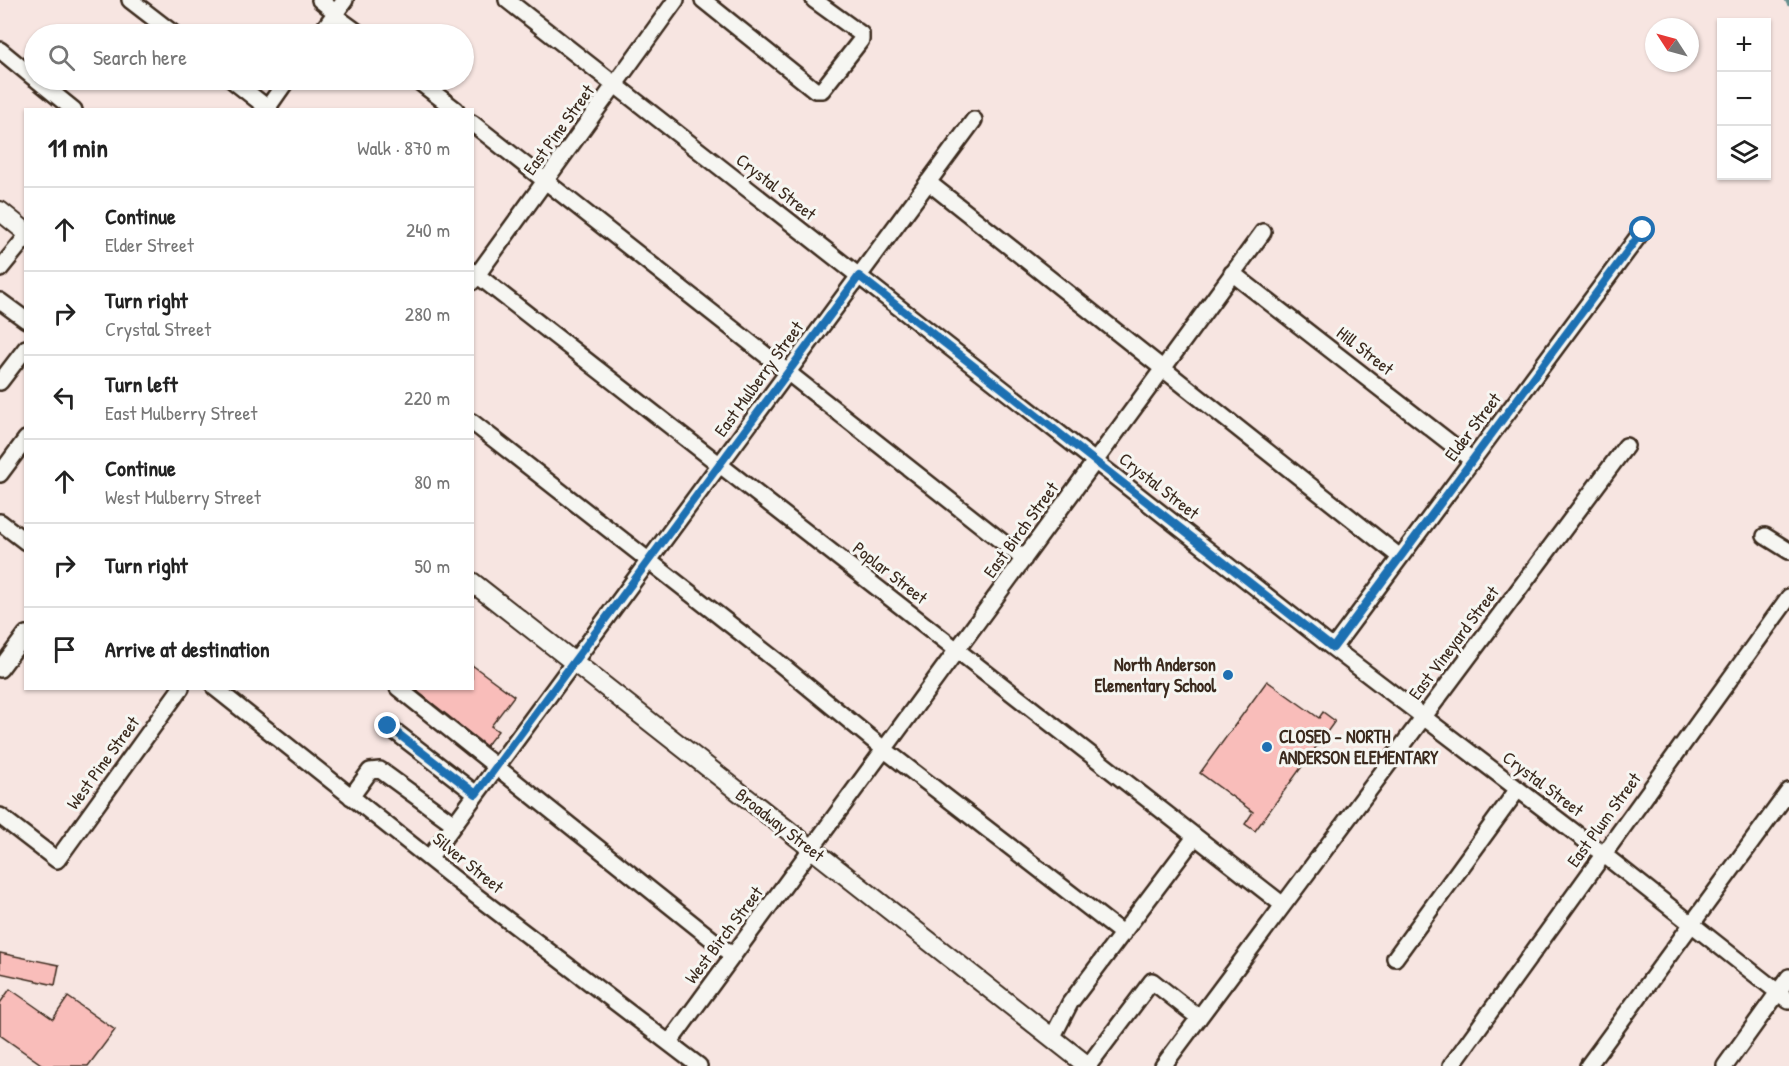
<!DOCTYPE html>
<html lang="en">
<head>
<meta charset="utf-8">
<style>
	body { margin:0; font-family:"Patrick Hand",sans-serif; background:#f6f6f6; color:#222 }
	.controls { position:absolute; right:18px; top:18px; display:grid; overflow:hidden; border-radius:0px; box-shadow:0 2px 4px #0004 }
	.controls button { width:54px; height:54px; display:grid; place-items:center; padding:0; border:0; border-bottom:2px solid #e0e0e0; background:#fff; color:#222; font:30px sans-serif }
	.compass { position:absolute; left:1645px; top:18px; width:54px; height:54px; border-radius:50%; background:#fff; box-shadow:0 2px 4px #0004; rotate:306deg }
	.stop { position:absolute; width:18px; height:18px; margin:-14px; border:4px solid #1f6fb2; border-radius:50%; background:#fff }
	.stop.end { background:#1f6fb2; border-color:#fff; box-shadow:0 2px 6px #0008 }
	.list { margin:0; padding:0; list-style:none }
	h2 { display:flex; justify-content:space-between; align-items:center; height:78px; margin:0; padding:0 24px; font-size:26px }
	h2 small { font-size:20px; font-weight:400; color:#767676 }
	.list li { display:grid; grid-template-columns:39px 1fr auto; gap:18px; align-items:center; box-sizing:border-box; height:84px; padding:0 24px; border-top:2px solid #e0e0e0 }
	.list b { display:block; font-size:22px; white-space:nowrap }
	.list p { margin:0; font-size:20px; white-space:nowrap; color:#767676 }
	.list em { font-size:20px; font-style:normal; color:#767676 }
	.icon { flex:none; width:33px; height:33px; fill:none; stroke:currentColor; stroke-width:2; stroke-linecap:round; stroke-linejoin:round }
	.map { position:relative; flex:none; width:1789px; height:1066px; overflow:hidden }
	.search { position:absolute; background:#fff; box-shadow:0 2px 4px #0004; left:24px; top:24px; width:450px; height:66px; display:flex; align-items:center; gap:15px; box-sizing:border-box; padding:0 21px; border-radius:33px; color:#767676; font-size:22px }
	.panel { position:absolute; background:#fff; box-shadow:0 2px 4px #0004; left:24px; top:108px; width:450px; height:582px; border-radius:0px }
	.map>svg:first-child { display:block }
</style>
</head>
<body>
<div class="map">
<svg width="1789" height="1066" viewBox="0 0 1789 1066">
	<rect width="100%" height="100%" fill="#f7e5e1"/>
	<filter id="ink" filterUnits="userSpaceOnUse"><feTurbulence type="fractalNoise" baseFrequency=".0167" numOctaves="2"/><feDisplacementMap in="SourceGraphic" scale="12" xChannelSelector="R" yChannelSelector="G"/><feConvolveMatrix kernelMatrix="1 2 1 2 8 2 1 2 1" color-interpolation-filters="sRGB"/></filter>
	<g filter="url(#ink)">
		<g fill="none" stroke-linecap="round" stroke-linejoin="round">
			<!-- stream -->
			<path stroke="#66908f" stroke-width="4.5" d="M1787,0L1789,4"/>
		</g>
		<!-- building -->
		<path fill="#f9bdba" stroke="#3b2a1e" stroke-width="1.5" d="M472,665L514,696L491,726L498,731L486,746L417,691L419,688H472Z
			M1267,681L1319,718L1323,712L1335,721L1255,831L1245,824L1253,812L1200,773Z
			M0,953L59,965L55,985L0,973Z
			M10,989L53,1019L68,997L115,1030L88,1066H44L0,1035V1003Z"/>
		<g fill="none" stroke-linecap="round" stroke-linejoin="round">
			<!-- minor casing -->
			<g stroke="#3b2a1e" stroke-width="20">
				<path id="minor" d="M130,0L174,34
					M320,0L336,13
					M507,0L1333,648L1603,854L1789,1001
					M703,0L815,90H822L861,40V34L814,0
					M334,15L360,34
					M320,34L345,0
					M0,50L34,78
					M37,80L74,110
					M232,80L270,110
					M417,80L456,110
					M266,110L287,80
					M472,123L1024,559
					M928,182L1400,557
					M0,269L26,237
					M472,271L1283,905
					M1232,273L1472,460
					M472,282L676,0
					M0,301L26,320
					M0,382L26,348
					M472,422L778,662L885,750L1123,934
					M0,474L26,439
					M0,522L26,542
					M1765,536L1789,551
					M1333,648L1643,230
					M0,669L26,634
					M215,688L471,892L699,1066
					M398,688L733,956
					M388,726L476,794
					M351,797L370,771L380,770L454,824
					M0,816L57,860L181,688
					M430,857L974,120
					M1395,958L1518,789
					M1052,1038L1070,1003L1195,837
					M669,1043L1263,232
					M1088,1066L1152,981L1199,1018
					M1163,1066L1626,446
					M1451,1066L1789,597
					M1588,1066L1789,791
					M1725,1066L1789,977"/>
			</g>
			<!-- major casing -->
			<g stroke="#3b2a1e" stroke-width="22">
				<path id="major" d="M0,211L26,232
					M472,582L1088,1066"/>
			</g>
			<!-- minor -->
			<use href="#minor" stroke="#f6f6f2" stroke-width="15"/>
			<!-- major -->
			<use href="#major" stroke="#f6f6f2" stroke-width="18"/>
		</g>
	</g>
	<g fill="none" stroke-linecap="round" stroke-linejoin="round" filter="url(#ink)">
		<!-- route -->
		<path stroke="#1f6fb2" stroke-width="8" d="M388,726L476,794L859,276L1333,648L1643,230"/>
	</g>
	<!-- markers -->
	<g fill="#1f6fb2" stroke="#f6f6f2" stroke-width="2">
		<circle cx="1228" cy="675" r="6"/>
		<circle cx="1267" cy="747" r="6"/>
	</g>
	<g text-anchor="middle" stroke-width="6" stroke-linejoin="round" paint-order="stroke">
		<!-- street labels -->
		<g font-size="18" fill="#3b2a1e" stroke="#f6f6f2">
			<text transform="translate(559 130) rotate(-54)" y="6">East Pine Street</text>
			<text transform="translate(776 187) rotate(38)" y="6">Crystal Street</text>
			<text transform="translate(1365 351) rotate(38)" y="6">Hill Street</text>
			<text transform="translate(759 379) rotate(-54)" y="6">East Mulberry Street</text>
			<text transform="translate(1473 427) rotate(-53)" y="6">Elder Street</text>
			<text transform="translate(1159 486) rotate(38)" y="6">Crystal Street</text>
			<text transform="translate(1021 530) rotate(-54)" y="6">East Birch Street</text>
			<text transform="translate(890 573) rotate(38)" y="6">Poplar Street</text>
			<text transform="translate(1454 643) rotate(-53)" y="6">East Vineyard Street</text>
			<text transform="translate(103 763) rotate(-54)" y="6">West Pine Street</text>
			<text transform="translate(1543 784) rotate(37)" y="6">Crystal Street</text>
			<text transform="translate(1604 820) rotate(-54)" y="6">East Plum Street</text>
			<text transform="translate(780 825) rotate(38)" y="6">Broadway Street</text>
			<text transform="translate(468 863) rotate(39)" y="6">Silver Street</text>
			<text transform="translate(724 935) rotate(-53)" y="6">West Birch Street</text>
		</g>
		<!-- poi labels -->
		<g font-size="18" font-weight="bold" fill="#3b2a1e" stroke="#f6f6f2" text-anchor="end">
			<text x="1216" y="671">North Anderson<tspan x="1216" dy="21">Elementary School</tspan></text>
			<text x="1279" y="743" text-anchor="start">CLOSED - NORTH<tspan x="1279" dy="21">ANDERSON ELEMENTARY</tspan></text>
		</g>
	</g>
</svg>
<div class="controls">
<button>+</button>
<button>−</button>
<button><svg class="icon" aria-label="layers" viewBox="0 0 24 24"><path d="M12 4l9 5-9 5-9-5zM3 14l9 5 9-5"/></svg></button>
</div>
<svg class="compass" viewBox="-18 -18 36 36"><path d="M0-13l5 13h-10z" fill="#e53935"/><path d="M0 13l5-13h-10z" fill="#767676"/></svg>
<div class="stop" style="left:1643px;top:230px"></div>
<div class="stop end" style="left:388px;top:726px"></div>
<div class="search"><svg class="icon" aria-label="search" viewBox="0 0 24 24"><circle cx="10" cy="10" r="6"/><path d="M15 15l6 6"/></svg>Search here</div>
<section class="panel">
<h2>11 min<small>Walk · 870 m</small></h2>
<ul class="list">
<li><svg class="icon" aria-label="ahead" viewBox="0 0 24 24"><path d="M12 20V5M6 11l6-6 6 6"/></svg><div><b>Continue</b><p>Elder Street</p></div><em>240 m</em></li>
<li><svg class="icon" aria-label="right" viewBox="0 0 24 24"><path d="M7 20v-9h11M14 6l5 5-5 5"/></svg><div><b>Turn right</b><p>Crystal Street</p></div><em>280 m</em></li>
<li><svg class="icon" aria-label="left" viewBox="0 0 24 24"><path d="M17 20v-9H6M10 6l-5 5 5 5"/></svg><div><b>Turn left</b><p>East Mulberry Street</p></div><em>220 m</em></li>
<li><svg class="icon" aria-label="ahead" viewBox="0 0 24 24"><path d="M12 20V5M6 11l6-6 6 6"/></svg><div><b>Continue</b><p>West Mulberry Street</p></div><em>80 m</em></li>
<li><svg class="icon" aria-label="right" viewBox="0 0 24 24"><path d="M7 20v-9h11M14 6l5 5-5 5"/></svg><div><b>Turn right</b></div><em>50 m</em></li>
<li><svg class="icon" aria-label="arrive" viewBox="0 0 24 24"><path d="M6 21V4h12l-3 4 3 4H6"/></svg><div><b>Arrive at destination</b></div></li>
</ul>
</section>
</div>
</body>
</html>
